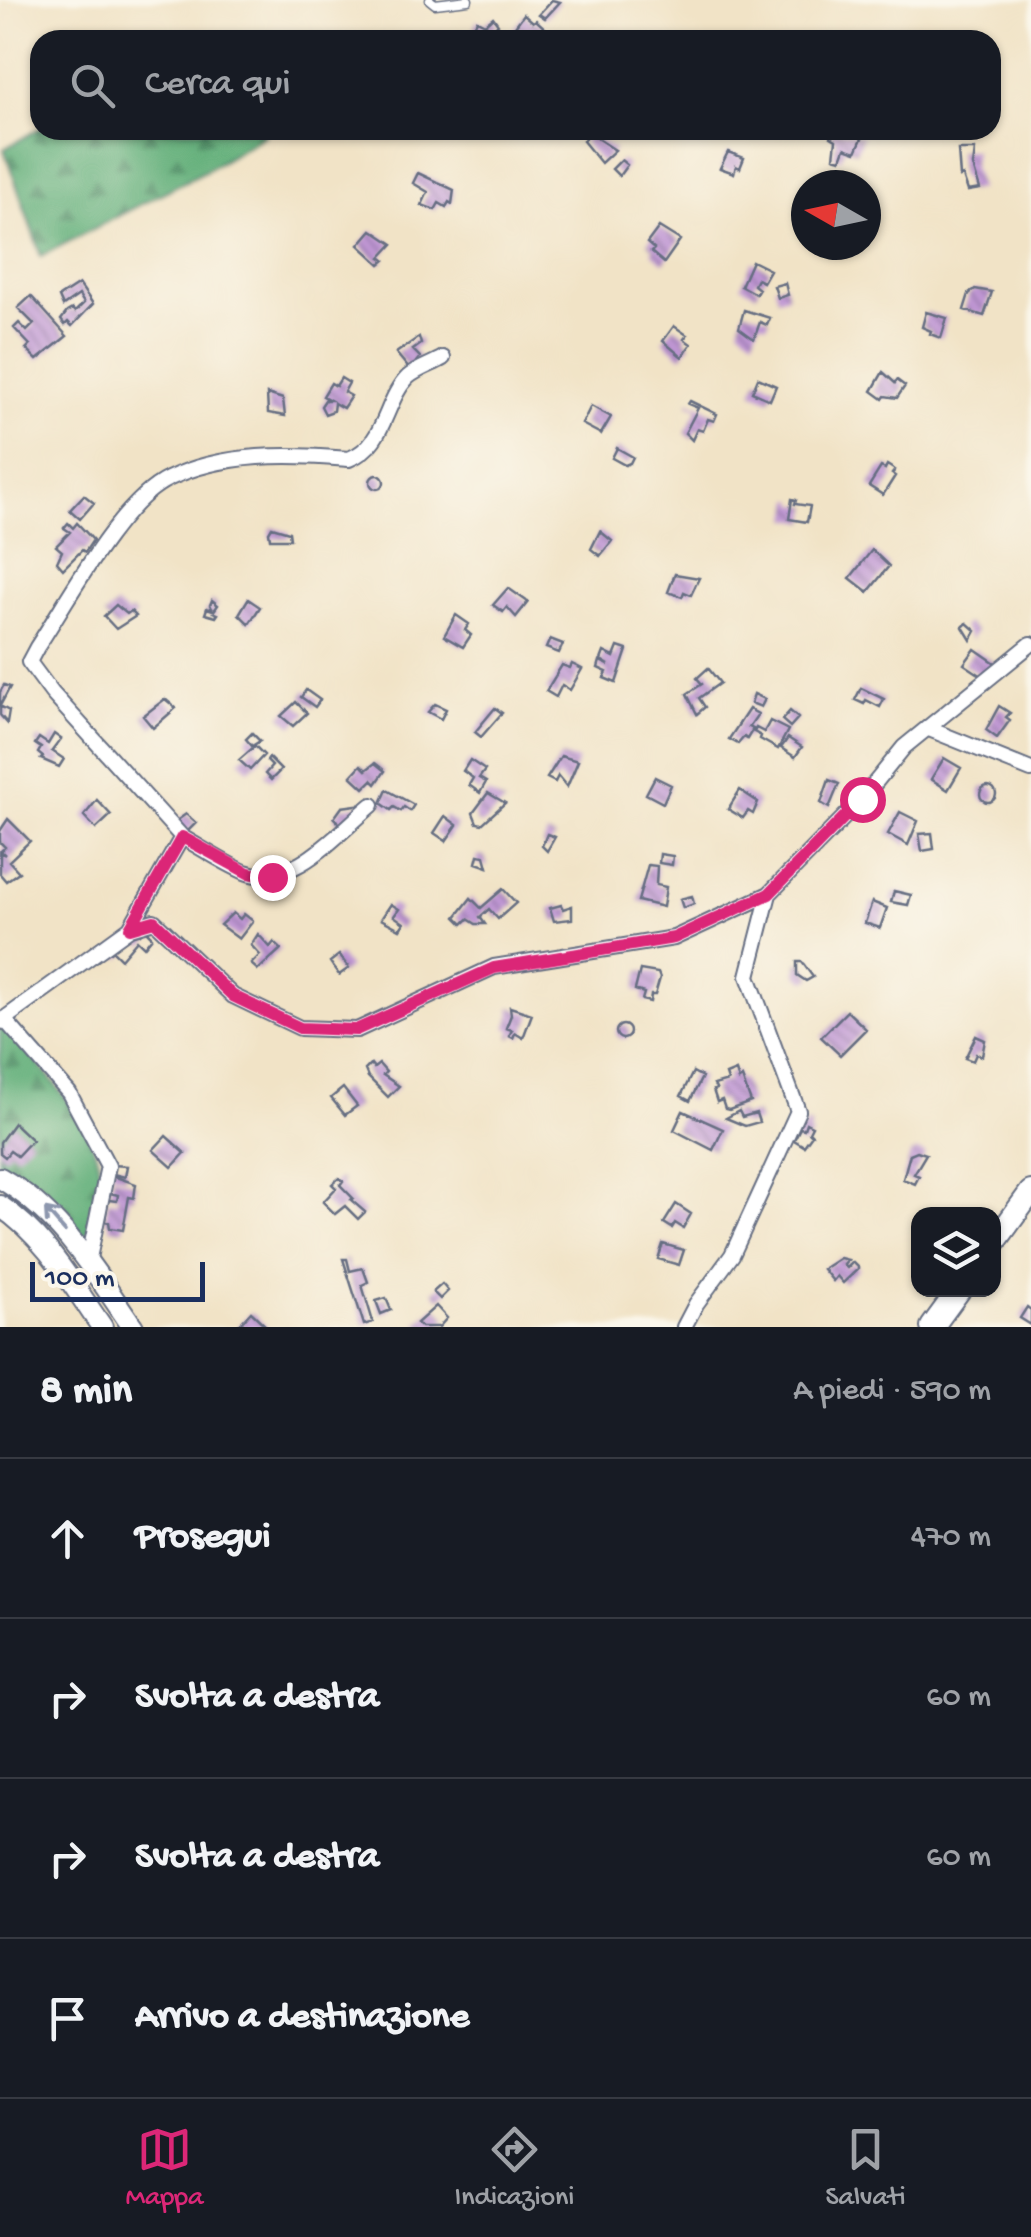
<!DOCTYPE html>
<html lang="it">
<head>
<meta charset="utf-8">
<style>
	body { margin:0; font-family:"Gochi Hand",sans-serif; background:#20242c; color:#f1f3f6 }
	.controls { position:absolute; right:30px; bottom:30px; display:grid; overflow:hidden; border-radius:20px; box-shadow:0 2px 8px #0004 }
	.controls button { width:90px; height:90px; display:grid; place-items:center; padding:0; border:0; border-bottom:2px solid #363941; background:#171b24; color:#f1f3f6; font:50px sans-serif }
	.compass { position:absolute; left:791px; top:170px; width:90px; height:90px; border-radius:50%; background:#171b24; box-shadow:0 2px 8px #0004; rotate:279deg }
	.scale { position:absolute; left:30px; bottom:25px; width:175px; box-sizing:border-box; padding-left:10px; border:5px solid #1b2f5e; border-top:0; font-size:28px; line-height:35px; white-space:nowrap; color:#1b2f5e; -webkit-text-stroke:8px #fbf7ec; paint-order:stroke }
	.stop { position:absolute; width:30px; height:30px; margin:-22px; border:8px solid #db2777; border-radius:50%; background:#fff }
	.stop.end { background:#db2777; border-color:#fff; box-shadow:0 2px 10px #0008 }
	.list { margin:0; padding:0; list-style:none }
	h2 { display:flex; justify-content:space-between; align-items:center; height:130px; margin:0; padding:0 40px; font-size:42px }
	h2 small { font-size:32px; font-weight:400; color:#9ea1a6 }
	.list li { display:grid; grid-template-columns:65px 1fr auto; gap:30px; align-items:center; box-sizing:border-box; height:160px; padding:0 40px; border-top:2px solid #363941 }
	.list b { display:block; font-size:38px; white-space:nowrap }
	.list em { font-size:32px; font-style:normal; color:#9ea1a6 }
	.icon { flex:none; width:55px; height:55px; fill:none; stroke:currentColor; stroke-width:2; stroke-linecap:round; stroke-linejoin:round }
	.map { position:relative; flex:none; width:1031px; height:1327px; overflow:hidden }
	.search { position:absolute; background:#171b24; box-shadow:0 2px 8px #0004; left:30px; right:30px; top:30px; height:110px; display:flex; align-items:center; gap:25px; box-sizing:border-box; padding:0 35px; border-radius:30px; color:#9ea1a6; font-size:38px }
	.sheet { height:770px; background:#171b24 }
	nav { display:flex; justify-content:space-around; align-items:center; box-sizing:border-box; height:140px; border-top:2px solid #363941; background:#171b24; font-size:28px; color:#9ea1a6 }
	nav a { display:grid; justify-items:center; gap:5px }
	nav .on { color:#db2777 }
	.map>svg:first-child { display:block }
</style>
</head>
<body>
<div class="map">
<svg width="1031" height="1327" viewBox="0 0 1031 1327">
	<defs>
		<pattern id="forest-firs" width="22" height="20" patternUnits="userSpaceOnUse" patternTransform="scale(2.5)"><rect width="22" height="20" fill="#62af79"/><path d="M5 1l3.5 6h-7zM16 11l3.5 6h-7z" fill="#508f66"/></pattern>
		<pattern id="building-back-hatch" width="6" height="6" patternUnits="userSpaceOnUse" patternTransform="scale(2.5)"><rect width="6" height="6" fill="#bf96d3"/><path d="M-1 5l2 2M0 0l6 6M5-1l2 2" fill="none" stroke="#9a7bae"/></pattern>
	</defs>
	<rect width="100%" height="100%" fill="#fbf7ec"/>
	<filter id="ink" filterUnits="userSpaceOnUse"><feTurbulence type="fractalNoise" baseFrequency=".01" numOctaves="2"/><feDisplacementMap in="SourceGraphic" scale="20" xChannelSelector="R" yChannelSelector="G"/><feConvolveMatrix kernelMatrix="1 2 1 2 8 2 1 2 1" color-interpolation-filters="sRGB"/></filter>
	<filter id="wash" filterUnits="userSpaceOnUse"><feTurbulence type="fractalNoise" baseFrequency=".0048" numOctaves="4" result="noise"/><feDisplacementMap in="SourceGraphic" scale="40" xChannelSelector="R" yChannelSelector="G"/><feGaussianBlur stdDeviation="2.25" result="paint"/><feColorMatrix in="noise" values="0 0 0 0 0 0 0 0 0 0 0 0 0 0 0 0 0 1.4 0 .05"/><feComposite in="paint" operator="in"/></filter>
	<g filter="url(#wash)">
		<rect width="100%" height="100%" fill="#f1e3c6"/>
		<!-- forest -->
		<path fill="url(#forest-firs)" stroke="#3e6f6c" stroke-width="2.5" d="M40,128L262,130L265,135L205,171L41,256L4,149Z
			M0,1020C33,1059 99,1123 100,1176C100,1197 90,1224 85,1245C62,1216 36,1181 0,1168Z"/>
		<g id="blocks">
			<!-- building -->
			<path fill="url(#building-back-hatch)" d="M552,0L560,2L545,18L539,14Z
				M524,14L533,22L536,20L558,40H545L538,34L534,40H528L513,29Z
				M493,17L498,24L491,31L485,25L479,33L473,29L477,20L485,24Z
				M833,130L863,136L856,152L845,148L841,159L834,157L836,140L831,137Z
				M589,133L615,150L601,163L583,141Z
				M958,150H975L973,166L980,189L968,191L963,176L960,177Z
				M728,152L744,158L740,168L736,166L734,173L720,168Z
				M621,160L627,165L619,176L612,169Z
				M418,173L454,190L452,204L449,202L446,207L439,203L435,210L422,205L428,192L413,183Z
				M659,227L680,240L664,263L651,252L654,249L647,243Z
				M372,230L393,244L381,257L385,260L380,264L359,245Z
				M752,261L770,270L763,282L757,279L754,285L759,289L756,294L741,286Z
				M785,283L788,295L778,298L774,286Z
				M79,284L93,304L72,326L68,322L65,325L61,320L67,312L72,309L75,312L84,303L79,295L63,306L59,297Z
				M975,289L992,292L984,316L964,310L969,294Z
				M31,296L67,336L37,360L26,349L30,345L14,328L19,323L27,331L34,324L18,308Z
				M744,310L770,318L767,325L760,322L754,339L739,328Z
				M926,312L947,318L941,338L930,334L931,331L922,327Z
				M674,326L687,335L684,339L691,344L682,357L663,341Z
				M419,337L421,344L413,350L420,357L416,362L419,364L411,371L396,353Z
				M883,372L895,383L897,380L905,386L897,398L885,396L883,399L872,391Z
				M341,378L349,383L344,392L351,396L343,408L334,403L333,411L325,414L321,406L325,400H330L323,396L331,383L336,386Z
				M758,378L776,386L770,400L752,392Z
				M267,394L283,399L285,416L268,413Z
				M690,401L717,414L714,421L708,419L703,431L697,429L692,440L685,433L698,408L688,404Z
				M591,406L611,417L601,434L582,424Z
				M617,448L633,457L630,463L625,465L612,458Z
				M887,465L895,470L892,474L895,476L883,495L869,486L881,467L885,469Z
				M370 482a7 7 0 1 1 14 0a7 7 0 1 1-14 0Z
				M84,495L94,503L80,519L70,510Z
				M792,499L796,500L795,504L810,506L807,522L789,519Z
				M68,523L73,528L77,523L93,540L85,552L82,550L63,569L57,562L62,551L56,546L70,532L64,528Z
				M272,527L289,532L290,539H270L269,532Z
				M600,531L612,541L600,556L591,549Z
				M872,550L889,566L868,592L850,578Z
				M675,574L699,578L691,595L684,592L682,597L668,592Z
				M508,588L528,602L516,617L507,607L503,612L493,605Z
				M248,599L260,607L249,624L239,614Z
				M212,600L218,605L213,612L218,614L216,617L205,614L207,608L213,610L210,605Z
				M116,605L127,614L131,611L136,616L116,629L104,616Z
				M456,615L469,624L465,630L471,635L463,647L444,636Z
				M967,623L976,631L971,640L963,627Z
				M550,639L563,644L559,653L546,648Z
				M618,647L627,650L616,683L604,678L607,672L598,668L600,661L609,665L601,660L604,652L614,657Z
				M975,649L998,665L985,678L964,664Z
				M572,664L582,669L570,690L562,685L556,697L546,691L562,665L570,668Z
				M708,668L720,683L699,698L705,707L697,714L687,694L702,684L697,678Z
				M4,685L10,687L0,706L9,711L7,723L0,715V692Z
				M861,688L884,699L880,707L866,700L864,704L855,700Z
				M306,690L320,700L315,707L301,697Z
				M754,694L765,699L761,707L751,703Z
				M165,699L176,708L153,728L143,716Z
				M296,702L307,713L293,726L281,716Z
				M435,704L446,709L441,719L428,712Z
				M999,706L1010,713L1006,717L1010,720L997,738L986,730Z
				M495,708L502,713L481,737L475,732Z
				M749,709L758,714L749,727L753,729L747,739L744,737L738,744L729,739Z
				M790,711L798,718L790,727L782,720Z
				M770,721L788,730L778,749L760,739L761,736L754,732L756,728L764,732Z
				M252,733L260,741L252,746L246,739Z
				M54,734L61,739L52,751L64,759L59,767L41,759L43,757L38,753L41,748L35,744L39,738L48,744Z
				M788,738L802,747L795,757L781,748Z
				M255,746L264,755L250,770L239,760Z
				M561,756L578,761L567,787L558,776L555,782L547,778Z
				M269,758L281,770L271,780L265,774L272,766L267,761Z
				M944,758L961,768L948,790L931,779Z
				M470,760L485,770L479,778L486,782L480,793L469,785L473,778L463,771Z
				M375,763L385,771L376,784L372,780L364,788L351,776L361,765L366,770Z
				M655,777L671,785L663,803L646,794Z
				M829,780L839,784L829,808L821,803Z
				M980 794a8 8 0 1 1 16 0a8 8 0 1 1-16 0Z
				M387,790L414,805L410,811L404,807L401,811L394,807L391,810L381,803Z
				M740,790L758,802L753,814L748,811L743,818L728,809Z
				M488,793L505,803L482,824L477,823L473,813Z
				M97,800L111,815L96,829L84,816Z
				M363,804L340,824L334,818L342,807Z
				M900,812L918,821L908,845L888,834Z
				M186,814L196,823L186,833L175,822Z
				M445,816L457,825L446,841L434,833Z
				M8,819L30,841L9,861L19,872L6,881L0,874V852L5,855L1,851L5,847L0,842V831Z
				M932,833L934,849L922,851L919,834Z
				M547,834L555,837L547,851L542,846Z
				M660,854L673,856L672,865L659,863Z
				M478,855L485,856L488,867L476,863Z
				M648,865L657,866L656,885L666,887L663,907L638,901Z
				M503,889L516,903L498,919L489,909L480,917L485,924H476L468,919L463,924L456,917L471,898L481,908Z
				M894,891L911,895L908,905L891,902Z
				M692,896L694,904L683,908L680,899Z
				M872,902L887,908L880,928L865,923Z
				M391,904L399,909L394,916L404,923L400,929L381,919Z
				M561,905L563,909L572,906V919L554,921L550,908Z
				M233,913L240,919L244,914L253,921L239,939L220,925Z
				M145,930L152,937L144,947L137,940L121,959L112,950L137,931L140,934Z
				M258,934L270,947L274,942L281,949L258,970L251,964L260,955L251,945Z
				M339,955L349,968L339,975L330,962Z
				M797,962H802L813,977L806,981L797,975Z
				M640,970L658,973L660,978L655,995H651L650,1002L642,1000L644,993L635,990Z
				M510,1007L532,1014L523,1038L515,1033L513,1038L509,1036L512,1030L506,1028L511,1015Z
				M847,1011L866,1029L840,1055L821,1037Z
				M616 1032a7 7 0 1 1 14 0a7 7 0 1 1-14 0Z
				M976,1036L985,1040L982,1056L976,1054L973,1061L965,1058Z
				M371,1064L374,1068L379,1064L386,1072L383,1075L399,1086L388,1097L368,1077L365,1070Z
				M736,1071L739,1080L742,1078L751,1102L729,1110L725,1109L722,1100L717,1102L713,1090L716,1089L714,1085L728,1081L726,1075Z
				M693,1072L702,1077L690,1101L681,1096Z
				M343,1088L357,1106L345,1115L331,1098Z
				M683,1111L723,1129L713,1150L674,1130Z
				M739,1111L742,1117L756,1113L759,1122L745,1126L726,1118Z
				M14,1123L32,1140L17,1156L10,1151L5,1157L0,1153V1142Z
				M806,1123L812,1126L809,1132L812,1135L804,1146L794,1140L800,1128L804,1129Z
				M166,1136L185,1153L172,1167L153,1150Z
				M917,1151L926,1154L914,1174L919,1176L915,1184L903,1179L910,1154Z
				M112,1165L127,1166L125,1177L113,1174Z
				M113,1176L136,1184L134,1198L129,1197L123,1230L110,1228L109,1222L105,1221L108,1200L117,1201L118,1195L110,1193Z
				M339,1178L343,1181L340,1185L353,1198L351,1200L365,1212L358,1219L345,1206L335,1214L323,1202L336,1188L332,1184Z
				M676,1204L691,1214L683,1228L675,1223L672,1228L664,1223Z
				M663,1244L684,1250L679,1265L658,1259Z
				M840,1258L848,1260L844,1265L847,1268L853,1262L859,1268L843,1283L837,1276L833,1281L823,1269Z
				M343,1259H347L350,1271L363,1268L368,1282L362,1285L373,1322L364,1325Z
				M442,1284L448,1291L440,1299L433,1292Z
				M386,1298L391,1310L381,1314L376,1301Z
				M436,1306L447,1318L439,1327H421L417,1323Z
				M1027,1307L1031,1310V1325L1020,1318Z
				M251,1312L267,1327H237Z"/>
		</g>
	</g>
	<g filter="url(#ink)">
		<use href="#blocks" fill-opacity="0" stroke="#666e82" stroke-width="2.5"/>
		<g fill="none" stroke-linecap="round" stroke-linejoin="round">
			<!-- lane casing -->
			<g stroke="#666e82" stroke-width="11">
				<path id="lane" d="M430,0L435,4L468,0"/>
			</g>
			<!-- street casing -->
			<g stroke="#666e82" stroke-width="18">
				<path id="street" d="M929,729L1031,770
					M182,837C203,849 224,863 245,872C291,890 339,832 372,805
					M130,928L182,837L52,693L29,662L37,647C68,600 119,503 168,479C224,452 290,454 349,459C386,445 384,401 408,377C417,369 433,364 443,358
					M4,1019L69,1093L108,1166L88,1263
					M0,1022L130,928L154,921L233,996L300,1028L357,1030L494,967L674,938L769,894L862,799L904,747L1031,644
					M684,1327L696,1304L732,1255L798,1111L748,976L769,894"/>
			</g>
			<!-- secondary casing -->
			<g stroke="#666e82" stroke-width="24">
				<path id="secondary" d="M0,1178C60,1212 94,1271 133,1327
					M0,1206C45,1236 72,1284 102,1327"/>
			</g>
			<!-- primary casing -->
			<g stroke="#666e82" stroke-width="26">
				<path id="primary" d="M994,1243L1031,1192
					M932,1327L959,1290"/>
			</g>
			<!-- lane -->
			<use href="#lane" stroke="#fff" stroke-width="8"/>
			<!-- street -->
			<use href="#street" stroke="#fff" stroke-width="14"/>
			<!-- secondary -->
			<use href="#secondary" stroke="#fff" stroke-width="20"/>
			<!-- primary -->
			<use href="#primary" stroke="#fff" stroke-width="22"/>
		</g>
		<!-- one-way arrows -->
		<defs><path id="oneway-shaft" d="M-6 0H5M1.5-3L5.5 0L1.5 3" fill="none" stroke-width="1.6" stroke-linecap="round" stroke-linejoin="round" transform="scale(2.5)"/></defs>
		<use stroke="#8d97ae" href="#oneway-shaft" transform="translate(55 1220) rotate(-131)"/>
	</g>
	<g fill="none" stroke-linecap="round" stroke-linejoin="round" filter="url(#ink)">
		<!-- route -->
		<path stroke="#db2777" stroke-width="12" d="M272,877L248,873L182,837L130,928L154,921L233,996L300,1028L356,1030L494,968L674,938L769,894L862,799"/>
	</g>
</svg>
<div class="controls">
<button><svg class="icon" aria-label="layers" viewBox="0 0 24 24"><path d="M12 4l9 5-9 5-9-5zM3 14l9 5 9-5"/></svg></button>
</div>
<svg class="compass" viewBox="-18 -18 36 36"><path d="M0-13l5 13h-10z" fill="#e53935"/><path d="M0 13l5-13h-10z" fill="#9ea1a6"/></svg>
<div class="scale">100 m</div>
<div class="stop" style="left:862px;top:799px"></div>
<div class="stop end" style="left:272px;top:877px"></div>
<div class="search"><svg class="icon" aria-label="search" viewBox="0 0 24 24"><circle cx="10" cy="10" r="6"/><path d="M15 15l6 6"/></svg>Cerca qui</div>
</div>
<section class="sheet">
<h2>8 min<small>A piedi · 590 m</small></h2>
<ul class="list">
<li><svg class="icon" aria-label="ahead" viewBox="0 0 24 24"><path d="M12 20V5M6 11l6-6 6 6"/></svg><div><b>Prosegui</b></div><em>470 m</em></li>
<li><svg class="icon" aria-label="right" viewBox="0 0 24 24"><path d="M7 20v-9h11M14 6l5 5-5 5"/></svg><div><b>Svolta a destra</b></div><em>60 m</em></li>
<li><svg class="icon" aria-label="right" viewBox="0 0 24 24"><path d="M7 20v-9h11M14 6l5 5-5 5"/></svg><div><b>Svolta a destra</b></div><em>60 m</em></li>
<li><svg class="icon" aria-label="arrive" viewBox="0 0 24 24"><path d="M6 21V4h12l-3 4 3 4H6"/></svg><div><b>Arrivo a destinazione</b></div></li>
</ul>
</section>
<nav>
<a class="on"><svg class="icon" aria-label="map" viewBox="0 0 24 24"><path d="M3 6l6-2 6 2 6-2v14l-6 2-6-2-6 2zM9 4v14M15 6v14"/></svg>Mappa</a>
<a><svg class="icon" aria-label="directions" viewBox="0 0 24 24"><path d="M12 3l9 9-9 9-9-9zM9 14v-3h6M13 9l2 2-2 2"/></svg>Indicazioni</a>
<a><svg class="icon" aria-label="saved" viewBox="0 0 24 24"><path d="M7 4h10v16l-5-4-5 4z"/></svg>Salvati</a>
</nav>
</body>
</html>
